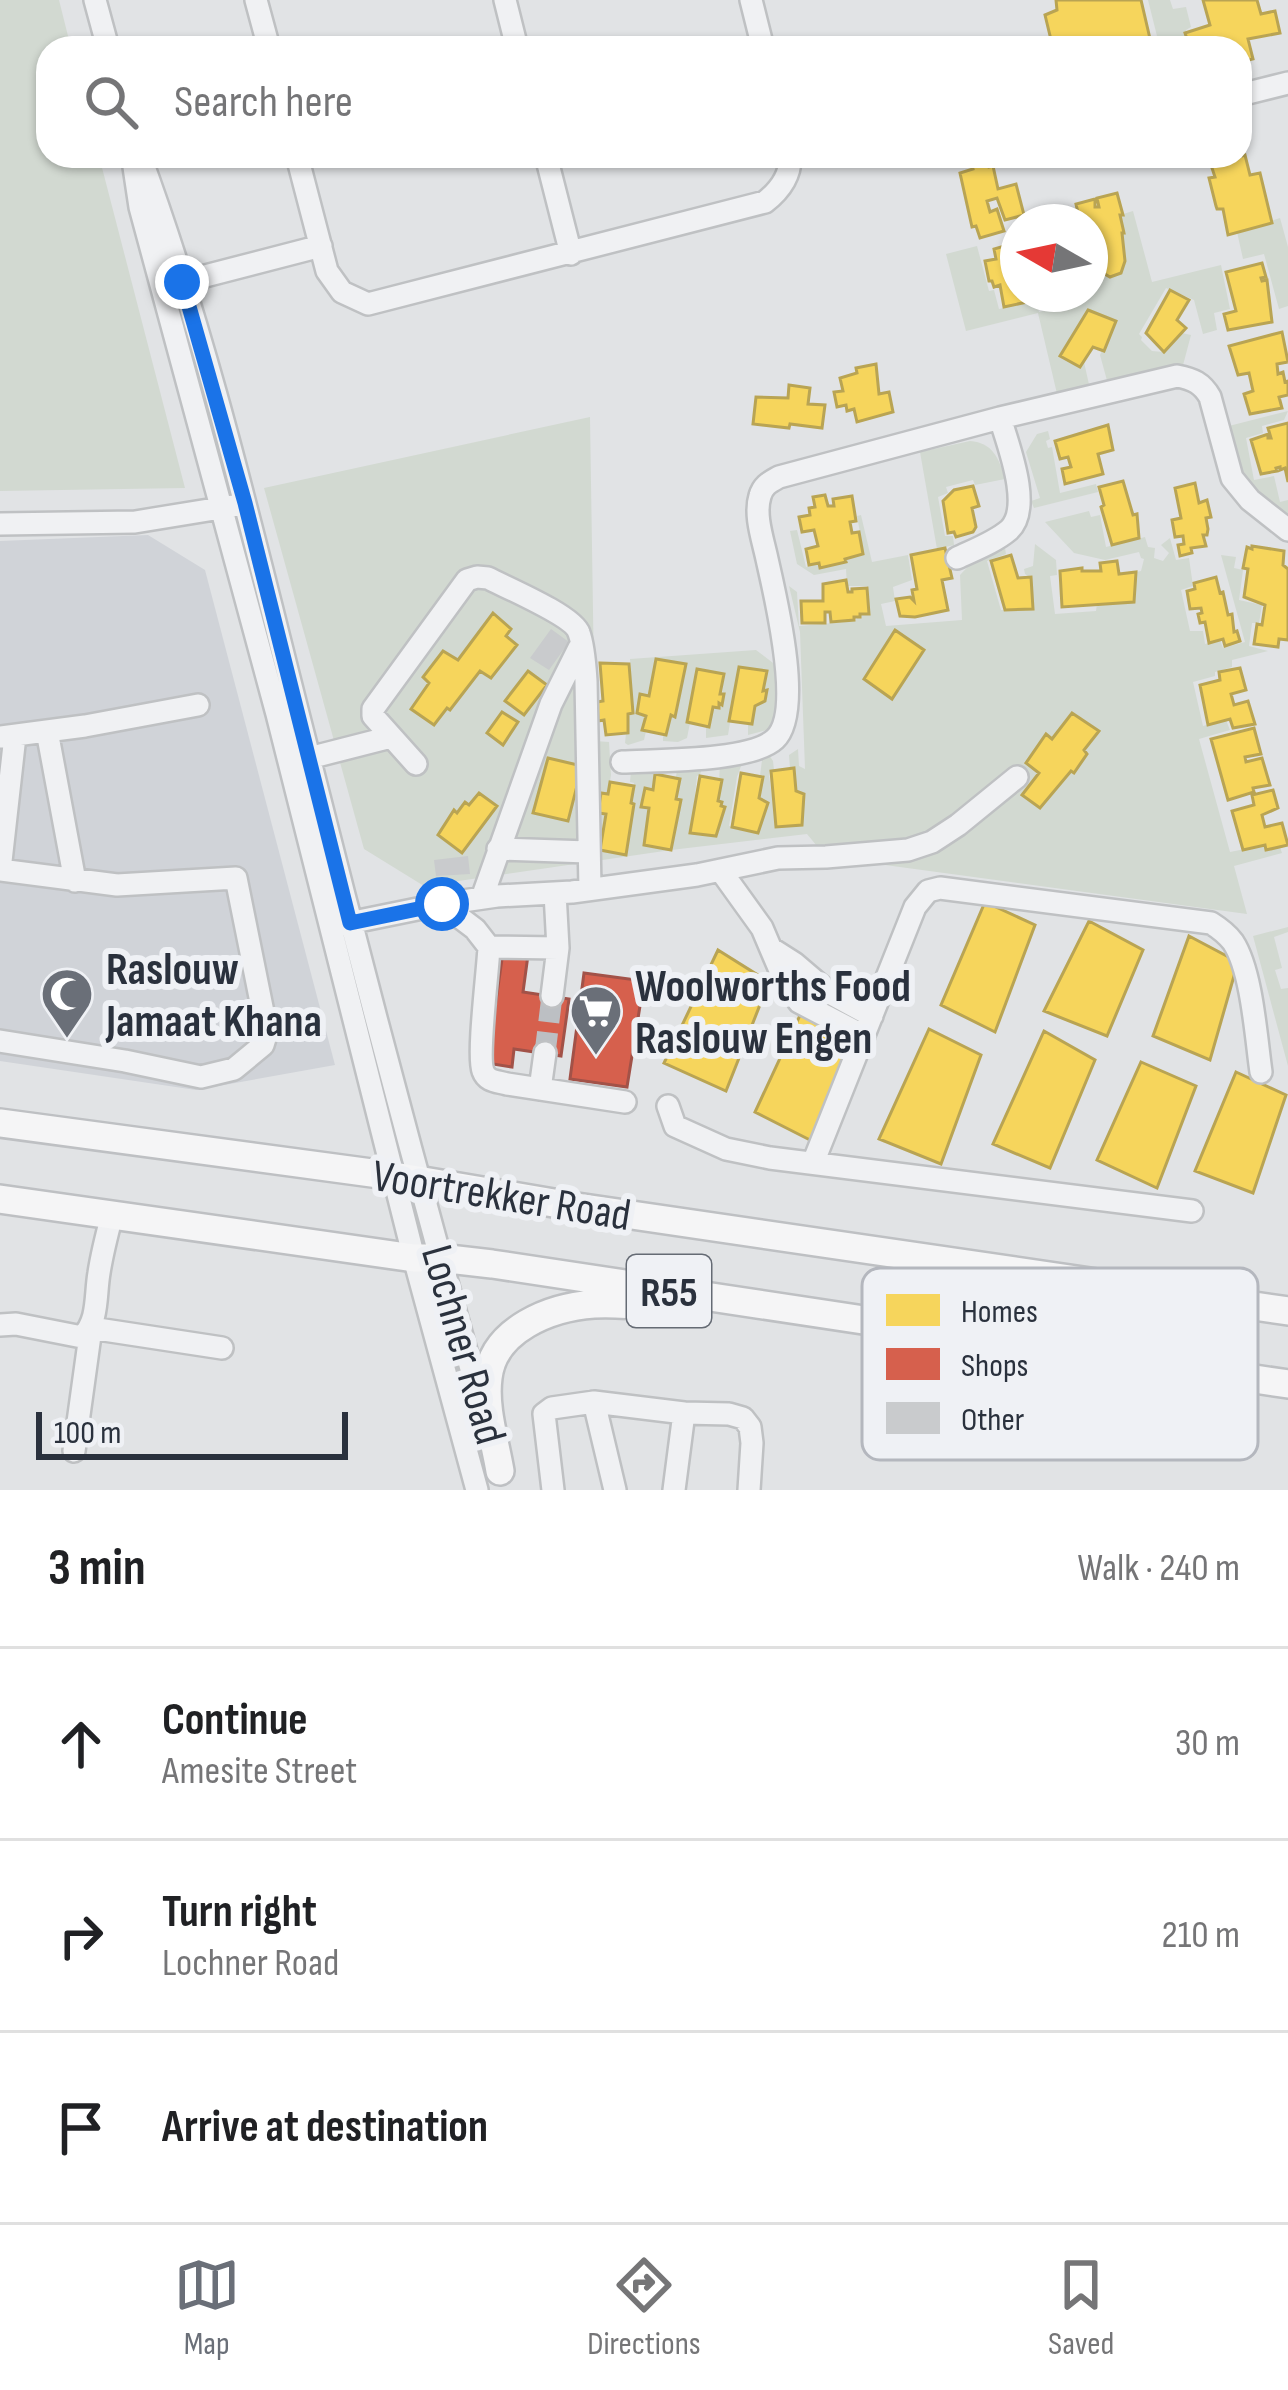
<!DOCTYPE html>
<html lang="en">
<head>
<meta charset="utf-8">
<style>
	body { margin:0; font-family:"Sofia Sans Condensed",sans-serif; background:#f6f6f6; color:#202124 }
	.compass { position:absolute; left:1000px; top:204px; width:108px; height:108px; border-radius:50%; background:#fff; box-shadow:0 3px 9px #0004; rotate:279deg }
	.scale { position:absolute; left:36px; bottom:30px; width:312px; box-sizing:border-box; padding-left:12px; border:6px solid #2a313d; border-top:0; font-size:33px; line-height:42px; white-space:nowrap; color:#2a313d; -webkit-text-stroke:9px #eff1f5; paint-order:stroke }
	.stop { position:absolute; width:36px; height:36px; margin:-27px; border:9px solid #1a73e8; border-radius:50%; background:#fff }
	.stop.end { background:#1a73e8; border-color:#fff; box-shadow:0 3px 12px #0008 }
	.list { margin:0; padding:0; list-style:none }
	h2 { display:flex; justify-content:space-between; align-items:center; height:156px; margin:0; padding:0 48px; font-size:51px }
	h2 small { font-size:39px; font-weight:400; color:#757577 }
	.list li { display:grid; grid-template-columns:78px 1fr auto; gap:36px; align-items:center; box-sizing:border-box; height:192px; padding:0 48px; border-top:3px solid #e0e0e0 }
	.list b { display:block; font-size:45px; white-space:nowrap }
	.list p { margin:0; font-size:39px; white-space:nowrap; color:#757577 }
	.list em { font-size:39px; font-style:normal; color:#757577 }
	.icon { flex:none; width:66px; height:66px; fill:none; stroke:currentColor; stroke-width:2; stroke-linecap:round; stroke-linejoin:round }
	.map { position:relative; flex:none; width:1288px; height:1490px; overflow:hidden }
	.search { position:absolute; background:#fff; box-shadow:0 3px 9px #0004; left:36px; right:36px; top:36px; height:132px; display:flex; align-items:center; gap:30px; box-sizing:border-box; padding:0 42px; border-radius:36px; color:#757577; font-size:45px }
	.sheet { height:732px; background:#fff }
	nav { display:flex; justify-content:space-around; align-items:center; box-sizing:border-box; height:168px; border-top:3px solid #e0e0e0; background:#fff; font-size:33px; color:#757577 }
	nav a { display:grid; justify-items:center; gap:6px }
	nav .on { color:#6a6f78 }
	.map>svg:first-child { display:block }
</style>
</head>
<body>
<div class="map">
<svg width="1288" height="1490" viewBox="0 0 1288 1490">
	<rect width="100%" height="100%" fill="#e1e3e5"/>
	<!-- built -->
	<path fill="#d0d3d8" d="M148,535L205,570L335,1065L196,1090L0,1061V541Z"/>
	<!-- green -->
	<path fill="#d2d9d1" d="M0,0H59L71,48H48V156H99L185,488L0,491Z
		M1148,0H1170L1173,9L1186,7L1191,27L1186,30L1190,48H1160Z
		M1133,211L1152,282L1221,265L1230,309L1214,313L1217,330L1203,334L1194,300L1166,288L1139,334L1142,337L1141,340L1152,351L1163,352L1182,333L1191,335L1182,369L1108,384L1100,355L1115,321L1088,311L1080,367L1084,362L1090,389L1058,398L1038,313L966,331L946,254L977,246L989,291L994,290L999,309L1036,300L1039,312L1065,305L1064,294H1090V267L1096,266C1100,277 1112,279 1121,273L1125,261L1122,233L1124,232L1120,215Z
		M1280,218L1288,247V306L1279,309L1264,254L1243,259L1237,232Z
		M1288,411L1284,420L1262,426L1263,433L1246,438L1254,480L1274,476L1280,502L1288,500V523L1247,489L1225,427Z
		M590,417L595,741L609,742L611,775L608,794H601L598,812L606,814L600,850L627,855L634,805L631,803L634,783L630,782L631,771L660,767L659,773L655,775L653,790L645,789L641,806L649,808L644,845L681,801L676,799L680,779L676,778L677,767L703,764L700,775L697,776L691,833L723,818L725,808L721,806L722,802L718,801L720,764L744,758L737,777L729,826L758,832L767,804L759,798L763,777L760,776L762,760L769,755L773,761L774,770L770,771L769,775L776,826L802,824L804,795L796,791L794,769H790L789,755L798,749L799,766L805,769L800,632L789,586L797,592L799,626L855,621L860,614L869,613L867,586H847L846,569L814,575L797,564L790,531L797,530L806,567L819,563L821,568L845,562V559L864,554L857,516L861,515L872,562L908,555L912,580L893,587L895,601L881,604L886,626L962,620L960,575L977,557L1005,548L1006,554L987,561L1001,610L1033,609L1031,578L1025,574L1024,569L1033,566L1035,544L1056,560L1057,575L1050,576L1055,614L1096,611L1097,604L1136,580V572L1141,571L1144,559L1141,558L1139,552L1105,560L1074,553L1045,522L1089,511L1091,517L1100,515L1106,547L1145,537L1148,547L1155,548L1154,558L1163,561L1169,553L1161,545L1170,538L1176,560L1189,558L1193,586L1181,590L1190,631H1203L1205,644L1220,640L1223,648L1245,642L1221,555L1236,557L1234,568L1243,570L1239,600L1262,605L1259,623H1252L1249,646L1268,651L1232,660V667L1215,672V676L1193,682L1203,726L1226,720L1230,730L1199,739L1230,852L1265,845L1266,850L1280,847L1282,853L1234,866L1247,914L826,857L807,834L671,850L424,886L364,849L264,488Z
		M1048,431L1050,439L1046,441L1048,448L1052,447L1060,493L1096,484L1098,492L1034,508L1031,501L1040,498L1026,452L1037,434Z
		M970,441C993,443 999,458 1005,479L975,485L973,480L946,487L948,493L938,497L945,536H953L954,545L937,549L920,452Z
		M756,650L777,666C778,689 781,710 767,730L748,735V724L752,723L755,706L765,701L767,691H763L766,671L739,667L728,735L706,738V726H710L713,707H719V703L721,704L724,675L698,669L687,721L690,723L687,738L678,742L663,741V734H667L671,715L675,716L685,665L656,659L649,696L637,713L646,716L642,729L646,731L644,740L628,745L625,743L628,714L633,713L630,659Z
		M1288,927V932L1274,937L1282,968L1275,970L1281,989L1288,988V1066L1253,936Z"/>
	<!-- homes -->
	<path fill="#f6d55c" stroke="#b9a453" stroke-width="3" d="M1056,0H1141L1151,43L1128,48H1053L1045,15L1057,10Z
		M1203,0H1257L1261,14L1275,11L1280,33L1248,39L1253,59L1240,62V48H1235L1234,45L1190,48L1185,33L1210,25Z
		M1245,155L1250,175L1260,173L1272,223L1228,235L1223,209H1217L1216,206L1209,178L1215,177L1208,156L1236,158Z
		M987,157L989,167L993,166L998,189L1016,184L1024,215L1005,220L997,198L987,201L990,212L997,209L1004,231L980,238L976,226L972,227L960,173L973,169L971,162Z
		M1117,193L1123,215H1120L1124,233H1122L1125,261L1121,273L1110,277L1098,270L1096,263L1090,265V222H1080L1076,204L1095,199V207H1099L1097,198Z
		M1018,242V294H1035L1036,300L1004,307L1000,285L994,287L992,281H989L985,261L996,259L994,249Z
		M1262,263L1266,277L1261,278L1262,281L1267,280L1272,322L1228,330L1224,314L1236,311L1226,272Z
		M1170,290L1189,300L1177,320L1186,328L1164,352L1146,333Z
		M1088,310L1116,321L1104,351L1093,347L1080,367L1060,356Z
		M1282,332L1288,362L1277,364L1278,374L1283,372L1285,382L1288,381V395L1279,397L1282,408L1250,414L1244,394L1253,391L1249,373L1238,375L1229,346Z
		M876,364L879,394L889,392L893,412L857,422L854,409L847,411L846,405L837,407L834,392L843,391L840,378L857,373L856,368Z
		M789,385L810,388L808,404L825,405L822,428L790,424L789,428L753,424L756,397L788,398Z
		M1288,423V482L1285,468L1280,470V467L1276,468L1277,471L1261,474L1251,440L1268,434V438H1271L1268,428Z
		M1108,425L1113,450L1098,454L1103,474L1065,484L1062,469L1071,467L1068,457L1060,459L1055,441Z
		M1123,481L1133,515L1137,514L1139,538L1112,545L1101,507L1104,505L1099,487Z
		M1195,483L1199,503L1207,500L1211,517L1206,518L1208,529L1207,535H1203L1206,546L1191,548L1192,553L1180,556L1178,545L1184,544L1183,536L1175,537L1172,520L1181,518L1175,488Z
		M973,486L979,506L972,508L976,527L973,532L956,537L954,532L948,533L943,501L954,490Z
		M825,495L828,506H834L833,499L852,496L856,521L850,522L852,533L859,532L863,554L845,559L846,562L820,568L819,563L809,565L806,549L818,546L814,530L802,532L799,517L810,515L809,508L815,507L813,497Z
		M1252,546L1284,551L1283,565L1288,569V640L1279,639L1278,647L1254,644L1257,624L1262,625L1265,605L1244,597L1248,569L1243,568L1247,547L1252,549Z
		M945,548L952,578L942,580L948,610L915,617L900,616L896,599L910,597L914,601L912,590L917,589L911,555Z
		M1011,555L1018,578L1031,577L1033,609L1005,610L991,561Z
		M1117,561L1119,574L1136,572L1134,602L1062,607L1060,571L1082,568V571H1101L1100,563Z
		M1216,577L1220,593L1223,592L1228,615L1232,614L1234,632L1237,631L1240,641L1225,646L1223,639L1209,643L1205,622L1200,623L1198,614L1202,613L1201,608L1190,609L1187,591L1195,589L1194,583Z
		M846,580L848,592H852V589L867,588L869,614H860V617H854V620L831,622L830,612H825V623H802L801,601H823V584Z
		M493,613L511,629L506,636L517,645L491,678L480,671L450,710L447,708L434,725L411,709L429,683L423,677L443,651L458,660Z
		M895,630L924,650L892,699L864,679Z
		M656,659L686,664L675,717L671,715L666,735L642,730L646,716L637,713L640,694L649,696Z
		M600,663L629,664L633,713L628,714V733L606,735L604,720L598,721L597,702L603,701Z
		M739,667L767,671L763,691L767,690L765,701L755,706L752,724L729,721Z
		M1240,668L1246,690L1231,694L1234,705L1248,701L1255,724L1233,728L1230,719L1208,725L1200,685L1220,680L1219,672Z
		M697,669L724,674L720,694H724L722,705L719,703V708L713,707L709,727L687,722Z
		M528,671L547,685L524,715L505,701Z
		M502,712L518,722L503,745L487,733Z
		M1072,713L1099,731L1084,750L1087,754L1074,773L1071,771L1040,808L1022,795L1039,773L1026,763L1046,734L1052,739Z
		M1254,728L1261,754L1245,757L1246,762L1262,758L1270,785L1253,788L1254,792L1228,800L1211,739Z
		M548,758L582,766L568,821L533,813Z
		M794,768L796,791L804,794L802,825L776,827L771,771Z
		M741,773L763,777L759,798L768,803L758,833L732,827Z
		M655,774L680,779L676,799L681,800L671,850L644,845L649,808L641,807L645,788L653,790Z
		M700,776L722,780L718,801L722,802L721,806L725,807L716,836L690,833Z
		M610,782L634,786L631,803L634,804L626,855L600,850L606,814L598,813L601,793L608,794Z
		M1273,790L1278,808L1262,815L1265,827L1282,823L1288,845L1266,850L1265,845L1243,850L1232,811L1254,805L1252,795Z
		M479,793L497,806L462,853L438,835L454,810L457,813L465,802L469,805Z
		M985,902L1035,925L995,1032L941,1005Z
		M1089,921L1143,950L1107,1036L1044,1011Z
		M1189,936L1238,962L1210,1060L1153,1036Z
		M718,950L769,982L726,1091L664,1063Z
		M802,1011L857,1035L812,1141L755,1112Z
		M929,1029L981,1055L941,1164L879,1139Z
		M1044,1031L1095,1060L1050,1168L993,1144Z
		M1141,1062L1196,1086L1157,1188L1097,1160Z
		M1236,1072L1286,1095L1253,1193L1195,1171Z"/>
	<!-- shops -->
	<path fill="#d6604d" stroke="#a25248" stroke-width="3" d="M503,952L528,955L523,992L569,999L561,1056L514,1049L512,1067L487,1063Z
		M584,973L644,981L627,1087L570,1079Z"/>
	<!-- building -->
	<path fill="#c9cbcd" d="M551,629L569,642L549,670L530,658Z
		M468,856L470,874L436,876L434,860Z"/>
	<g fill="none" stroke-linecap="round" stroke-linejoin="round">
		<!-- minor-tunnel -->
		<path stroke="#bcbfc3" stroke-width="21" stroke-dasharray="21 10" stroke-linecap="butt" d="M545,1053L552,996"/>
		<!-- minor casing -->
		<g stroke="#bfc1c3" stroke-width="26">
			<path id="minor" d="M95,0L108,48
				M256,0L269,48
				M505,0L517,48
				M751,0L763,48
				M1240,95L1288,83
				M140,156C210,346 255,545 305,741C361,965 420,1187 482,1408
				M297,156L327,271L342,292L368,304L765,202C779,191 791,176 790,156
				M546,156L571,254
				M134,167L140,207L277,714L414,1258L477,1490
				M182,282L321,246
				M0,524L135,522L233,506
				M957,558C974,550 995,542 1009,530C1033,508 1008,445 1000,418
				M47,731L75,881
				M0,737L85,726L198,705
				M309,758L391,737
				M622,762C657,760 750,762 775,739C804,712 775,595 767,559C763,540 754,515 760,496C763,485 770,482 779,477L1000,418L1177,376C1193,379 1202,383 1210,397L1232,478L1250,500L1288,530
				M416,764L373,716V709L467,580L477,577L488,578C505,587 574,616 579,633C584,647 585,666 586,681L590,889
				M498,849L588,852
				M0,870L117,885L236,878L267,1032L263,1045L234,1069L201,1077L125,1061L0,1041
				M0,870L15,736
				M721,871L762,928L782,975L799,1002L864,1036
				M482,898L551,704L579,648
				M442,904L475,929L489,947C488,970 477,1056 483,1071C487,1082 497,1081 507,1084L625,1102
				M339,925L442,904L497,896L572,892L697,875L778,858L826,857L908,850L932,842L958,825L1017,777
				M489,947L558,948
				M772,949L794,963L828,992L872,1016
				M552,996L558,948L555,893
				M540,1089L545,1053
				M668,1106L675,1126L726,1149L770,1158L1192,1211
				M813,1163L915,907L928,891L940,888L1211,923C1219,928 1227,934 1233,942C1252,971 1256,1037 1261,1072
				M0,1325L16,1324L82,1337C99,1320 95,1296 99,1273C102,1253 107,1234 112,1215
				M594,1402L615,1490
				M74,1451L91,1328L222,1348
				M553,1490L544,1414L552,1408L594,1402L684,1413L729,1414L743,1418L750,1427L752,1443L749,1490
				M674,1490L684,1413"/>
		</g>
		<!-- major casing -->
		<g stroke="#bec0c3" stroke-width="32">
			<path id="major" d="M0,1123L394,1176L577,1207L1288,1311
				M0,1199L414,1258H440L492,1264L1288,1384
				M500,1471C495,1441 484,1408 488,1378C493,1329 551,1307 594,1304C622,1302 651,1307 679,1309"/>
		</g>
		<!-- minor -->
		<use href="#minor" stroke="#f0f1f3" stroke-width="21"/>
		<!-- major -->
		<use href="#major" stroke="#f5f5f6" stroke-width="27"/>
	</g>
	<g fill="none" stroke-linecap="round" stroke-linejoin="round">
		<!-- route -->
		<path stroke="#1a73e8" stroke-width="15" d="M182,282L245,503L350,923L442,904"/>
	</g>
	<!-- icons -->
	<defs>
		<g id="mosque-pin" transform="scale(2.7)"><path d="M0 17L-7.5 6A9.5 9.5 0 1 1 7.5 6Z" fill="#6a6f78" stroke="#eff1f5"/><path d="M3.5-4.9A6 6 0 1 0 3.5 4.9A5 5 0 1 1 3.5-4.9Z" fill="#fff"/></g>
		<g id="supermarket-pin" transform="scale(2.7)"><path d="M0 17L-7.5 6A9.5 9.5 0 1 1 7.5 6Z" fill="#6a6f78" stroke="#eff1f5"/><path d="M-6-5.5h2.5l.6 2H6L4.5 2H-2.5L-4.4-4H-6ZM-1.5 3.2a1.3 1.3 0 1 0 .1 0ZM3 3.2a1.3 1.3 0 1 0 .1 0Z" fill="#fff"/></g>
	</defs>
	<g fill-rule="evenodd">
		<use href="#mosque-pin" x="67" y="994"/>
		<use href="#supermarket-pin" x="596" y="1011"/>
	</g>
	<g text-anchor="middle" stroke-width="12" stroke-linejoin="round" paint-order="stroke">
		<!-- shield labels -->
		<rect fill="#eff1f5" stroke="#656b74" stroke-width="3" x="627" y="1255" width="84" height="72" rx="9"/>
		<g font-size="42" font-weight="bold" fill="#2a313d">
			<text x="669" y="1306">R55</text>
		</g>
		<!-- poi labels -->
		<g font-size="45" font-weight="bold" fill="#2a313d" stroke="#eff1f5" text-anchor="start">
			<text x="106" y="984">Raslouw<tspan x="106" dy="52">Jamaat Khana</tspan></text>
			<text x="635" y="1001">Woolworths Food<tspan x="635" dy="52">Raslouw Engen</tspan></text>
		</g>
		<!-- street labels -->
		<g font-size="45" fill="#2a313d" stroke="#eff1f5">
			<text transform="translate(502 1194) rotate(9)" y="16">Voortrekker Road</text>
			<text transform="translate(465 1344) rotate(74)" y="16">Lochner Road</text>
		</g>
	</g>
	<!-- legend -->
	<rect x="862" y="1268" width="396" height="192" rx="18" fill="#eff1f5" stroke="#b4b7be" stroke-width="3"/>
	<rect x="886" y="1294" width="54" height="32" fill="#f6d55c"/>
	<rect x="886" y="1348" width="54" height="32" fill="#d6604d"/>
	<rect x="886" y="1402" width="54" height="32" fill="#c9cbcd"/>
	<g font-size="33" fill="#2a313d">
		<text x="961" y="1322">Homes</text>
		<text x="961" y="1376">Shops</text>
		<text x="961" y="1430">Other</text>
	</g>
</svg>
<svg class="compass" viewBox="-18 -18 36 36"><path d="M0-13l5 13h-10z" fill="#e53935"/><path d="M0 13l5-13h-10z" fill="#757577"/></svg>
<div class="scale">100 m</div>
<div class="stop" style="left:442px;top:904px"></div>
<div class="stop end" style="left:182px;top:282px"></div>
<div class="search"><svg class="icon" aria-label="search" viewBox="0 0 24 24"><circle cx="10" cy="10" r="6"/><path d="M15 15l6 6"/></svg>Search here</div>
</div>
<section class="sheet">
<h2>3 min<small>Walk · 240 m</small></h2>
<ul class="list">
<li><svg class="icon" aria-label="ahead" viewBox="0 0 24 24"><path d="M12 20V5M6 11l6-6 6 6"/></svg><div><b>Continue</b><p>Amesite Street</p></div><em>30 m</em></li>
<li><svg class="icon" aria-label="right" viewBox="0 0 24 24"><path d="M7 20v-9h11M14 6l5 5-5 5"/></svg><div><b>Turn right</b><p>Lochner Road</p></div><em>210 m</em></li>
<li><svg class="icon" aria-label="arrive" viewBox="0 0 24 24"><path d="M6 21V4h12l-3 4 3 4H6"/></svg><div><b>Arrive at destination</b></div></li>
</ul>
</section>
<nav>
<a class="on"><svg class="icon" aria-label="map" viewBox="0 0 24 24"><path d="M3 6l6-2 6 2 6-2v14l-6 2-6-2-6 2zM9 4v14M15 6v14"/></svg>Map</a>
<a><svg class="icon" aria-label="directions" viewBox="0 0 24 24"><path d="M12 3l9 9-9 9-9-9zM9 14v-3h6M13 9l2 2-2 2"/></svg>Directions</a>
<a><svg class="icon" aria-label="saved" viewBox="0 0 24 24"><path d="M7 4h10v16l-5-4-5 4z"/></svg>Saved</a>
</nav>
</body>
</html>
